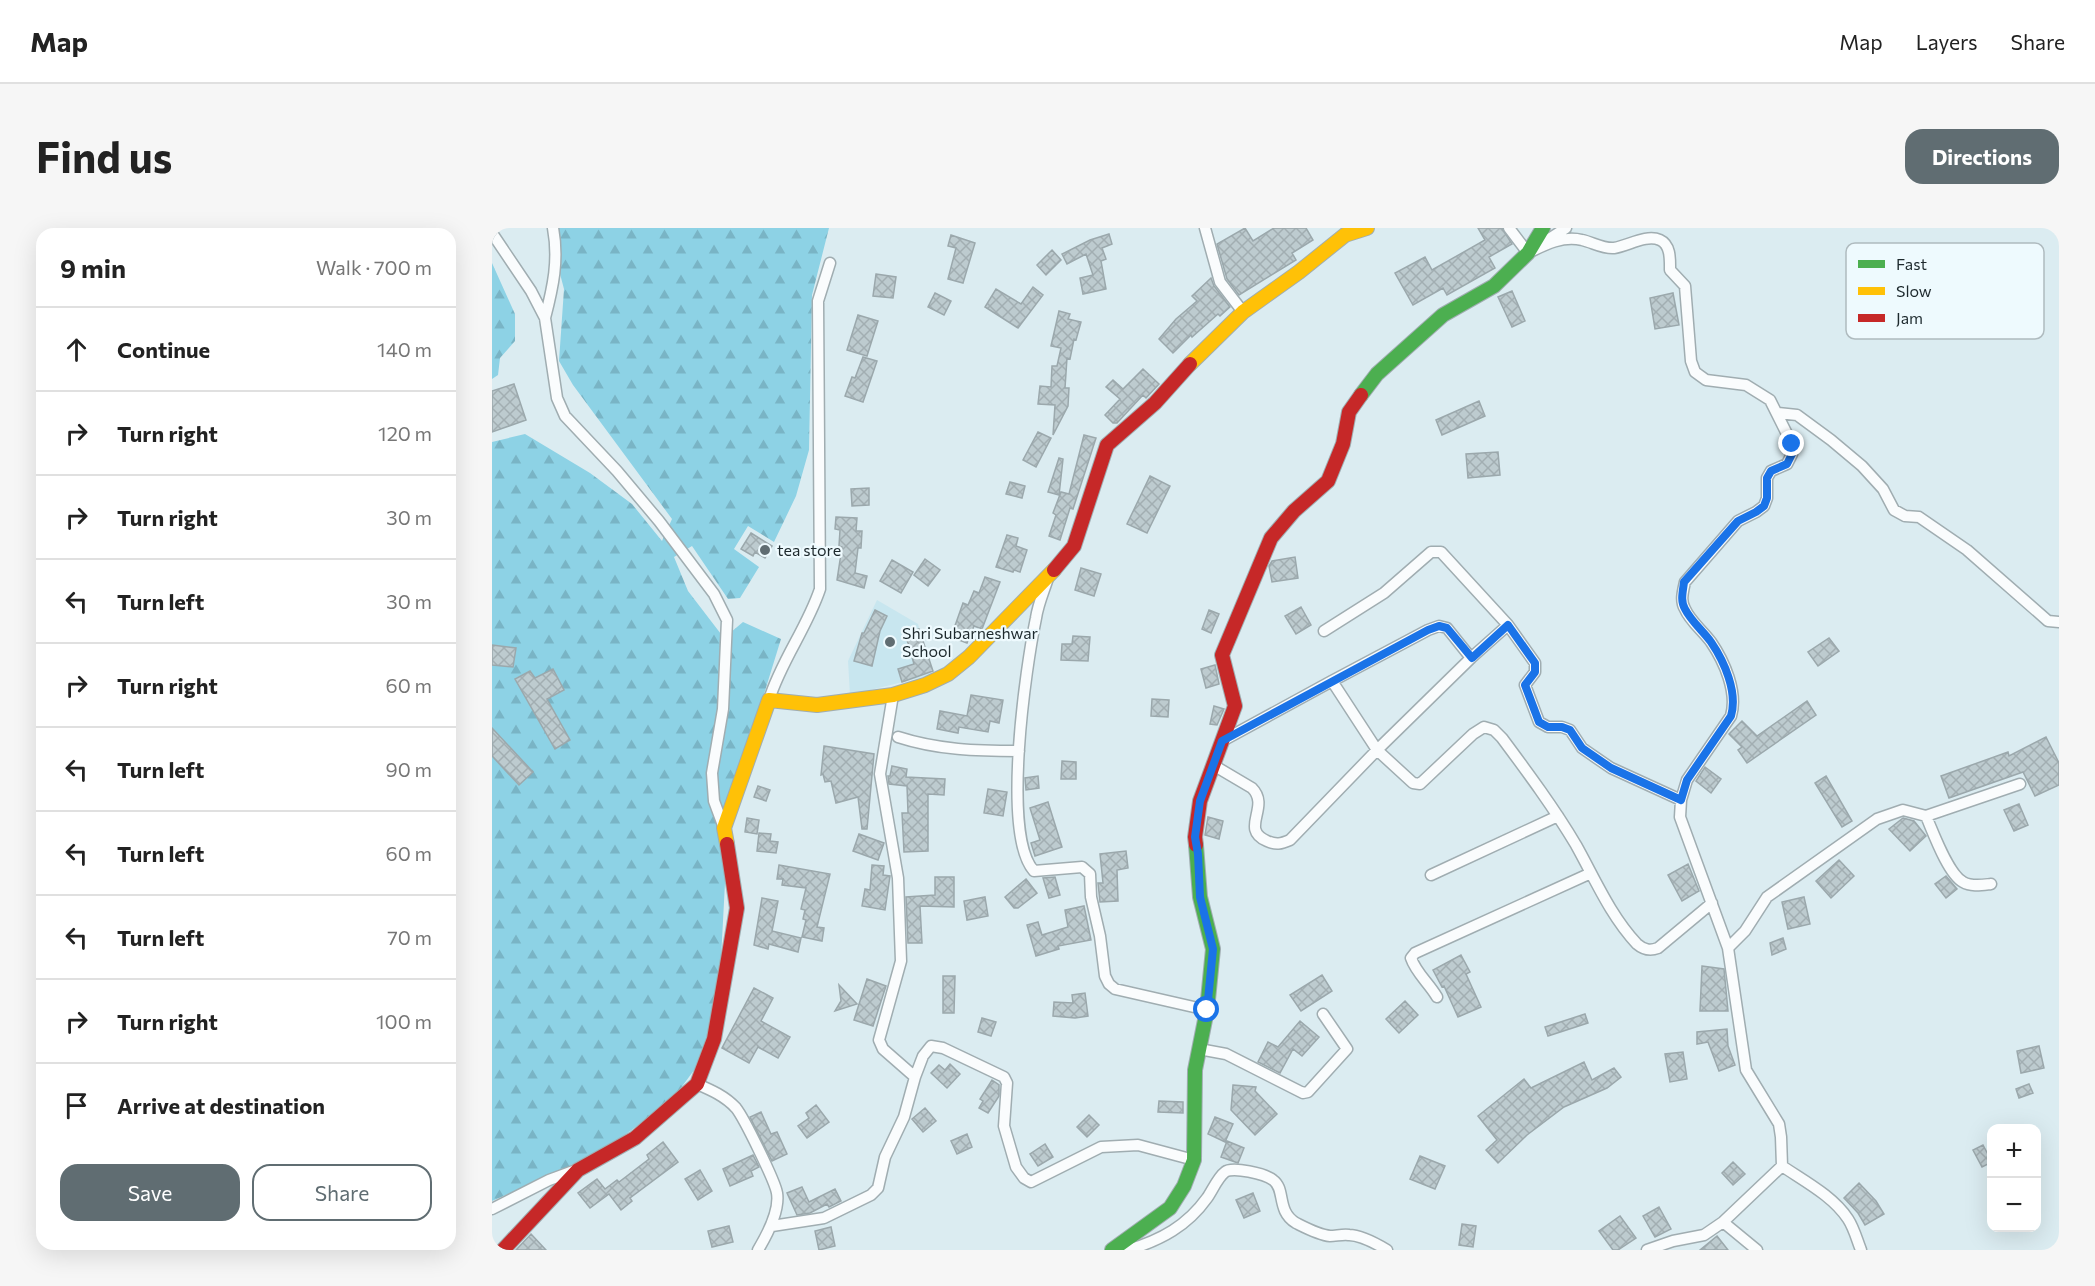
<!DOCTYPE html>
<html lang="en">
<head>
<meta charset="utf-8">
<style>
	body { margin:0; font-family:Commissioner,sans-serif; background:#f6f6f6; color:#222 }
	.controls { position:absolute; right:18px; bottom:18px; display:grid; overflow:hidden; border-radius:12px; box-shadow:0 6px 24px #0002 }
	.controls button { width:54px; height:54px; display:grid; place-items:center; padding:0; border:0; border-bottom:2px solid #e0e0e0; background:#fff; color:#222; font:30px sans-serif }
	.stop { position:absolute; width:18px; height:18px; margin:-14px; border:4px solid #1a73e8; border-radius:50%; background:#fff }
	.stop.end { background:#1a73e8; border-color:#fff; box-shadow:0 2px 6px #0008 }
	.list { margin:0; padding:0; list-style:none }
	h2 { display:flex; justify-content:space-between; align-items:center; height:78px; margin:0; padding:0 24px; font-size:26px }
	h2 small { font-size:20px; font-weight:400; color:#767676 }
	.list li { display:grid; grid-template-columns:39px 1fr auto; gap:18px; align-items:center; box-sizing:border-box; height:84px; padding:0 24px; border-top:2px solid #e0e0e0 }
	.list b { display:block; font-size:22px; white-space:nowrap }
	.list em { font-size:20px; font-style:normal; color:#767676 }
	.actions { display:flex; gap:12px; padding:18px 24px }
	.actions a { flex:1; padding:14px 0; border:2px solid #606d72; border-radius:18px; text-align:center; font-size:21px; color:#606d72 }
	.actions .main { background:#606d72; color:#fff }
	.icon { flex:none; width:33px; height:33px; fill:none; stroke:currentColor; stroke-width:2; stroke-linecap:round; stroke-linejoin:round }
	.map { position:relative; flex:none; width:1567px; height:1022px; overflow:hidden; border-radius:18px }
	header { display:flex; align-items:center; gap:36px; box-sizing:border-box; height:84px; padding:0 30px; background:#fff; border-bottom:2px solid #e0e0e0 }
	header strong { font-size:28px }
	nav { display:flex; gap:33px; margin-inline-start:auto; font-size:21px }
	.intro { display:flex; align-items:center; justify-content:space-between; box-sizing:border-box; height:144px; padding:0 36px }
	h1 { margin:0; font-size:42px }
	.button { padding:15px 27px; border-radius:18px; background:#606d72; color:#fff; font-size:21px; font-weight:700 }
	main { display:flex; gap:36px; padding:0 36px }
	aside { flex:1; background:#fff; border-radius:18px; box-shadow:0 6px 24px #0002 }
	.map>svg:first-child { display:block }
</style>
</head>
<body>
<header>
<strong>Map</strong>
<nav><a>Map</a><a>Layers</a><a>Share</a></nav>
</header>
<div class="intro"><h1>Find us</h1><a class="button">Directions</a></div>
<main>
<aside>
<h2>9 min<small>Walk · 700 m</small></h2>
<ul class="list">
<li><svg class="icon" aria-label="ahead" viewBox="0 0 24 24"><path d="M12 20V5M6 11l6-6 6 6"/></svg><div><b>Continue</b></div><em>140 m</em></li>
<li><svg class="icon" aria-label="right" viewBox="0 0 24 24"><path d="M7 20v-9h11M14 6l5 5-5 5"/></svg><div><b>Turn right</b></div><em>120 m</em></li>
<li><svg class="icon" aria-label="right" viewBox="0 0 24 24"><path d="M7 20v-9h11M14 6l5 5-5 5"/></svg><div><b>Turn right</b></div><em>30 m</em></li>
<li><svg class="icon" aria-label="left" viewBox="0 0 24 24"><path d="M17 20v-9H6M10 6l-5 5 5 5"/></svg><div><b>Turn left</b></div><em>30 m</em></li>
<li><svg class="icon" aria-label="right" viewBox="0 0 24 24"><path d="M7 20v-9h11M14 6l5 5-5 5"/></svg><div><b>Turn right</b></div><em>60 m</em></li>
<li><svg class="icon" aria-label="left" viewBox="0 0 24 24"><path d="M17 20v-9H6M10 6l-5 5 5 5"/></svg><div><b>Turn left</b></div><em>90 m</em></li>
<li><svg class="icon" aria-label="left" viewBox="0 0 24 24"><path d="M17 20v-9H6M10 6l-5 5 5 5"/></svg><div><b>Turn left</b></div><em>60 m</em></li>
<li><svg class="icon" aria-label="left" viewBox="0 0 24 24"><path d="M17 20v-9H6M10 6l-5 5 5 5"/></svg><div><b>Turn left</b></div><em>70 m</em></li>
<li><svg class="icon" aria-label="right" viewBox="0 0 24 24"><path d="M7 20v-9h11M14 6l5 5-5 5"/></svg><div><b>Turn right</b></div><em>100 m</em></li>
<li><svg class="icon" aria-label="arrive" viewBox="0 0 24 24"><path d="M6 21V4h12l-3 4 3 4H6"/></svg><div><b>Arrive at destination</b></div></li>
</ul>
<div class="actions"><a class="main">Save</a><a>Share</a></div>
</aside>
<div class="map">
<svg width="1567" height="1022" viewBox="0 0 1567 1022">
	<defs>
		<pattern id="forest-firs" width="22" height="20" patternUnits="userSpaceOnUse" patternTransform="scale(1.5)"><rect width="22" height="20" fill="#8dd2e5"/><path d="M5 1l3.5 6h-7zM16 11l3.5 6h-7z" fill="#79b4c5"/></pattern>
		<pattern id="building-cross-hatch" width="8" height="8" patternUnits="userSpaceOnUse" patternTransform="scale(1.5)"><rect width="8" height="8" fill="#bdcbcf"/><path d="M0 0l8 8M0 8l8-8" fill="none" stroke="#a2aeb2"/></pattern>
	</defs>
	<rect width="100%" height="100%" fill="#dbecf1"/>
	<!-- built -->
	<path fill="#c8e6ef" d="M385,372L426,396L439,447L358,467L356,433Z"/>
	<!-- forest -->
	<path fill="url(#forest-firs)" d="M56,0H337L320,67L317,222L304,268L282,314L256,298L242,321L267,339L248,370L236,371L200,318L182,329L196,363L232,410L251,394L289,411L237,579L228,750L211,830L180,872L130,909L63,946L0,973V214L33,206L98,245L140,276L170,313L180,291L81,157L67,133L72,61Z
		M0,35L23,86V113L8,130L6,147L0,151Z"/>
	<!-- building -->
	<path fill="url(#building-cross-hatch)" stroke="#9ba8ac" stroke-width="1.5" d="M753,0L761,13L782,0H814L821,12L800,25L804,32L747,67L735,51L725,16Z
		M986,0H1010L1020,16L997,29L1003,40L955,67L951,60L921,77L903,45L933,29L940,42L993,12Z
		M617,6L620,16L610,20L614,31L609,33L614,61L591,66L588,50L601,47L594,26L575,36L570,26L598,12Z
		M459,7L483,15L471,55L456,51L464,20L456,18Z
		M560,22L569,32L554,47L545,37Z
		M384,46L404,49L401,70L381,68Z
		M719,50L722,58L738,79L728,88L726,86L700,109L699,107L681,125L667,111L684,91L705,73L700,68Z
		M541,59L551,67L526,100L493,79L504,61L529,76Z
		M1020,63L1033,93L1020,99L1006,69Z
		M443,65L459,73L452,87L436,79Z
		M1181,65L1187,97L1163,101L1158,70Z
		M567,83L578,86L576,91L589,94L584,112L582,111L578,131L575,130L573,160H577L576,178L561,207L563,177L546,176L548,158L559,159L560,138H565L569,120L559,118Z
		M366,87L386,93L375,128L355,122Z
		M371,129L385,133L371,174L353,168L360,149L363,150Z
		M651,141L667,156L654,170L651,167L625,195H621L613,187L628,171L614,159L621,152L631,161Z
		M22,156L34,192L0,204V163Z
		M987,173L993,188L950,207L944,192Z
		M546,204L559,210L544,239L531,232Z
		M592,207L604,210L581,281L578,280L568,312L557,308L564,287L561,285L569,264L577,266Z
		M1006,224L1008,247L976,250L974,226Z
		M567,230L571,231L567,267L556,264Z
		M658,248L678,258L655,305L635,296Z
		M518,254L533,258L530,270L514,266Z
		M377,260V277L360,278L359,261Z
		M344,289L365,290L364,303H370L369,320H366L363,345L375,348L372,360L345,352L350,319L347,318L348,302L343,301Z
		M259,305L280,318L273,330L263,324L261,328L249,321Z
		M515,307L526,310L524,318L535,322L528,344L522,342L521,344L504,339Z
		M803,329L806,350L780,354L777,338L780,333Z
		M433,331L448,342L436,358L422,347Z
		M400,332L421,344L409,365L388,353Z
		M589,340L609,346L602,368L583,362Z
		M493,349L508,354L490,401L482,398L475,415L459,409L471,375L476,377L482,363L487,365Z
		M809,379L819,397L804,406L793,388Z
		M383,382L395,388L388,403L380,438L362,433L370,405H372Z
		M717,382L727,386L719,405L710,401Z
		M427,401L441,443L410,454L406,441L422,436L413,405Z
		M581,408L598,409L596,433L569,432L570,416H580Z
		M1337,410L1347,423L1326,438L1316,424Z
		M0,417L24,420L21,439L0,437Z
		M723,437L727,456L714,460L709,441Z
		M61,441L72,462L55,471L78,512L63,521L23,451L38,443L43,450Z
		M479,467L511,472L507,495L498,493L496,504L467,499L466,505L445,501L448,483L475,488Z
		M660,471L677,472L676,489L659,488Z
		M1315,473L1324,487L1255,535L1246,522L1250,519L1237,506L1250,493L1265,508Z
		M722,478L732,481L725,497L718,496Z
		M0,500L41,544L27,557L0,528Z
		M1554,509L1567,535V557L1543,568L1531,544L1457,570L1449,548L1516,524L1517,528Z
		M332,518L382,526L375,601H370L366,569L344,575L339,553L333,554L331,546L329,547Z
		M570,533L584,534V551H569Z
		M400,538L415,541L414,549L453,551L452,567L436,566V623L412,624L410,585H416L415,558L397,556L396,548H398Z
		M1213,539L1229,551L1219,565L1204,553Z
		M546,548L547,560L534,562L533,550Z
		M1334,548L1360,593L1350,599L1323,555Z
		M266,558L278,562L274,573L262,569Z
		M496,561L515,564L511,588L492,585Z
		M556,574L570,619L543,628L539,615L548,612L538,580Z
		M1527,576L1536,597L1522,603L1512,582Z
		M716,589L731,593L727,611L713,607Z
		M255,590L267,592L265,606L253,604Z
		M1411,590L1422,593L1434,608L1418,623L1397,601Z
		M267,605L279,606L278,613L286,614L284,625L265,623Z
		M367,606L392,615L386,632L361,623Z
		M634,623L636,640L625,642L626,673L608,674L606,655H611L608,626Z
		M1347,632L1362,648L1339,670L1324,653Z
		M1196,636L1207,663L1190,673L1176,647Z
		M287,637L338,646L325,699L332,700L330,713L310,709L314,692L311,691L313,682L309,681L314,660L290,657L291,651H285Z
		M380,637L392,638L391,647L398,648L393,682L370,678L373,661L378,662Z
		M1454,648L1465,661L1454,670L1443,656Z
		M443,649H462V679L428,678L430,715H416L414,669L443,667Z
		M563,649L568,667L557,670L551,650Z
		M534,651L545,665L526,680H522L513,669Z
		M493,669L496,688L475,692L472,673Z
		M1312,669L1318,696L1296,701L1290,674Z
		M270,670L286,673L280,703L309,710L306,724L277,716L276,721L262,717Z
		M592,678L599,712L566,718L567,721L544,728L535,697L546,694L550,707L576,699L573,682Z
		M1291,710L1294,721L1280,727L1278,715Z
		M969,727L978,744L974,746L989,779L966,789L952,758L950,759L941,742Z
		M1210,738L1232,741L1236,783H1208Z
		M830,747L840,763L809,783L798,767Z
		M451,748H463L462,785H451Z
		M375,751L394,758L381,798L362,792Z
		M347,757L365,776L343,783L349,773Z
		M262,760L281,770L269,793L298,809L286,830L266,819L257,835L230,820Z
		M593,765L596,788L583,790L561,788L562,774L581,775L580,767Z
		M913,773L926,787L907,805L894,791Z
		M1093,786L1096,795L1056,808L1053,799Z
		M490,790L504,794L499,808L486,804Z
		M808,793L827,809L810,828L801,821L788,845L766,834L776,814L786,819Z
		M1235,801L1236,818L1243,837L1227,843L1216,814L1205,816V804Z
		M1547,818L1552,840L1529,845L1525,823Z
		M1191,824L1195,851L1178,854L1173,826Z
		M1092,834L1100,852L1122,840L1129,849L1115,860L1072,879L1035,907L1006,935L994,922L1005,912L986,888L1032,851L1039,860Z
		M458,836L468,846L455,860L439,845L447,837L453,842Z
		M500,852L507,857V868L496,885L487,880L491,873L488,871Z
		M1537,856L1541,865L1527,870L1524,861Z
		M741,857L764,859L763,863L785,886L763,907L739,882Z
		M667,873L691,874V885L666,884Z
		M324,877L337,894L315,910L306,898L317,890L314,885Z
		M433,880L444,893L431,904L420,891Z
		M269,884L279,906L285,904L295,926L280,933L258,889Z
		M597,887L607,897L595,909L585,899Z
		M723,889L741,896L733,914L716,906Z
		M475,906L480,919L465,926L459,913Z
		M735,913L752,920L746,935L729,929Z
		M171,914L186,934L138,970L140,973L129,982L117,966L98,980L86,965L105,951L113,961L125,952L127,954L157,931L155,927Z
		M553,916L561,929L546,938L538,926Z
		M1491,917L1500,934L1490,939L1481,922Z
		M261,927L267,939L259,943L261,948L238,958L231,941Z
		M928,928L953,938L943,961L918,951Z
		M1241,934L1253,946L1241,957L1230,945Z
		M208,942L220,963L206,972L193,951Z
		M1367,955L1384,973L1392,986L1373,997L1366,985L1352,970Z
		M310,959L317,974L343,961L349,973L337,979L335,976L318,985L305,987L295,965Z
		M761,965L768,983L752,990L744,972Z
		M1167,979L1179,1001L1163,1009L1151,988Z
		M1128,988L1144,1010L1126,1022H1121L1107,1003Z
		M970,996L984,998L981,1019L967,1017Z
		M237,998L241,1014L220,1019L216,1003Z
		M339,999L343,1018L327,1022L323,1003Z
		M39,1006L54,1022H24Z
		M1225,1008L1236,1022H1208Z"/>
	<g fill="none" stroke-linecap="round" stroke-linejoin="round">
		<!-- street casing -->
		<g stroke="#a0adb1" stroke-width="13">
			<path id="street" d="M713,0L728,54L751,84
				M1017,0L1036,25
				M0,5L39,63L53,90L65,170L73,188L125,243L167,293L222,366L235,392L231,481L220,545L222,573L232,600
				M1054,13L1074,0
				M1036,25C1052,17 1071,7 1090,12C1100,14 1111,21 1122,20C1136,18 1154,6 1168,12C1179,17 1178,32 1178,42L1193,58L1199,133L1203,144L1214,152L1254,157L1278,172L1300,216V226L1295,236L1279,243L1275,250V270L1272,278L1264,284L1246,293L1193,354C1191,363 1188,373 1193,381C1198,393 1211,403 1219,414C1232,433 1246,464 1239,488L1195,552L1189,572L1188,589L1236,720L1254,842L1287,896L1289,909L1290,938C1312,953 1341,968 1356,991C1362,1000 1365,1012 1369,1022
				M53,90C61,59 67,32 61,0
				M1286,185L1305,187L1339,212L1370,238L1391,261L1402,282L1413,288L1427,289L1475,322L1556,393L1567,394
				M556,350C552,363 546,376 544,390C534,438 509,607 542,643L590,639L598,646L599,669L608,708L613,748L617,756L623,761L715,782
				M832,403L892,365L939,324H949L1016,397
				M979,430L1016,397L1043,435V444L1033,457L1047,494L1056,499H1070L1078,502L1090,520L1119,540L1189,572
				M277,472C289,433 315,400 328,361L326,73L338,35
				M406,509C446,522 485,523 527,523
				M730,513L840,453
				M721,537L760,560C779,579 747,601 775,613C784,617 789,616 798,612L885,522L979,430L955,400L947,398L936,402L840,453L885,522L921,555L928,556L981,506L992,499L1002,502L1010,510C1036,545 1062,580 1084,617C1103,651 1118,687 1145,716C1152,722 1158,723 1166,720L1220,675
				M1434,588C1441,604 1456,646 1471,654C1479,659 1490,657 1499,656
				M939,647L1066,588
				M1236,720L1253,703L1275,669L1385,591L1411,582L1434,588L1528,556
				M945,769C937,755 924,745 919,730L923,725L1099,645
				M707,821L734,826L811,865L816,864L855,821L831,786
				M423,849L431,828L439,818L451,820L512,849L515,855L512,898L524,939L532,950L539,954L609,919L646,917L702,932
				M205,856C219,862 233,868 244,880C252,890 283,953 285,965C288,983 275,1007 266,1022
				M0,981L57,952L84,942
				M1231,994L1265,1022
				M280,998L332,990L379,967L386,960L393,929L412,889L423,849L391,821L387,812L409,733L406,650L388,546L401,467
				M636,1022C669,1012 695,998 715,970C720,963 726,949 733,944C740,938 774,946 781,952C794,961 784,983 804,995C814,1000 827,1007 838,1008C844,1008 851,1006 857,1007C868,1007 885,1016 895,1022
				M1155,1022L1181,1013L1212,1007L1231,994L1290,938"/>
		</g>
		<!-- fast casing -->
		<g stroke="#a0adb1" stroke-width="16">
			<path id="fast" d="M869,167L885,146L951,87L1002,58L1036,25L1051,0
				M620,1022L678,980L692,958L702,932L703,842L715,782L721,721L708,669L704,617"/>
		</g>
		<!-- slow casing -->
		<g stroke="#a0adb1" stroke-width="16">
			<path id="slow" d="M698,136L751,84L807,44L853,7L875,0
				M235,616L232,600L277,472L325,477L401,467L433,457L456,446L477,429L562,342"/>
		</g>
		<!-- jam casing -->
		<g stroke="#a0adb1" stroke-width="16">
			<path id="jam" d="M562,342L582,318L615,217L663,175L698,136
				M704,617L703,609L708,573L743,478L730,427L779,310L802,283L836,253L851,216L857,184L869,167
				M11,1022L86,942L143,910L205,856L222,811L245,680L235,616"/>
		</g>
		<!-- street -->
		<use href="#street" stroke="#fafcfd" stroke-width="10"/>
		<!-- fast -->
		<use href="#fast" stroke="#4caf50" stroke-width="14"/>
		<!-- slow -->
		<use href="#slow" stroke="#ffc107" stroke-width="14"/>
		<!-- jam -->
		<use href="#jam" stroke="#c62828" stroke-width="14"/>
	</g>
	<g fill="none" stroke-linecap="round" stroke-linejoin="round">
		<!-- route -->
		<path stroke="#1a73e8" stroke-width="8" d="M715,782L721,721L708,669L706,626L703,609L708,573L730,513L936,402L947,398L955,400L980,430L1016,397L1043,435V444L1033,457L1047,494L1056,499H1070L1078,502L1090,520L1119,540L1189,572L1195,552L1239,488C1246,464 1232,433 1219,414C1211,403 1199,393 1193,381C1188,373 1191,363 1192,354L1246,293L1264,284L1272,278L1275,270V250L1279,243L1295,236L1300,226V216"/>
	</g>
	<!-- markers -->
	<g fill="#606d72" stroke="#eefafe" stroke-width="2">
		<circle cx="273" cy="322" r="6"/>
		<circle cx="398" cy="414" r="6"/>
	</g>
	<g text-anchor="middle" stroke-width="4.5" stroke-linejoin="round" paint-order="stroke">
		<!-- poi labels -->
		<g font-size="16" fill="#1d292d" stroke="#eefafe" text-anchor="start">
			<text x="285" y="328">tea store</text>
			<text x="410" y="411">Shri Subarneshwar<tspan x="410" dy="18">School</tspan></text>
		</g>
	</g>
	<!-- legend -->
	<rect x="1354" y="15" width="198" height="96" rx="9" fill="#eefafe" stroke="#afbbbf" stroke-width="1.5"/>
	<rect x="1366" y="32" width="27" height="8" fill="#4caf50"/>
	<rect x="1366" y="59" width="27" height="8" fill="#ffc107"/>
	<rect x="1366" y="86" width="27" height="8" fill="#c62828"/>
	<g font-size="16" fill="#1d292d">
		<text x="1404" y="42">Fast</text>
		<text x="1404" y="69">Slow</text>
		<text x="1404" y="96">Jam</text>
	</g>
</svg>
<div class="controls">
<button>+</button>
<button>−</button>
</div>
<div class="stop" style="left:715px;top:782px"></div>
<div class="stop end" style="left:1300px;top:216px"></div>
</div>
</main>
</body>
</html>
